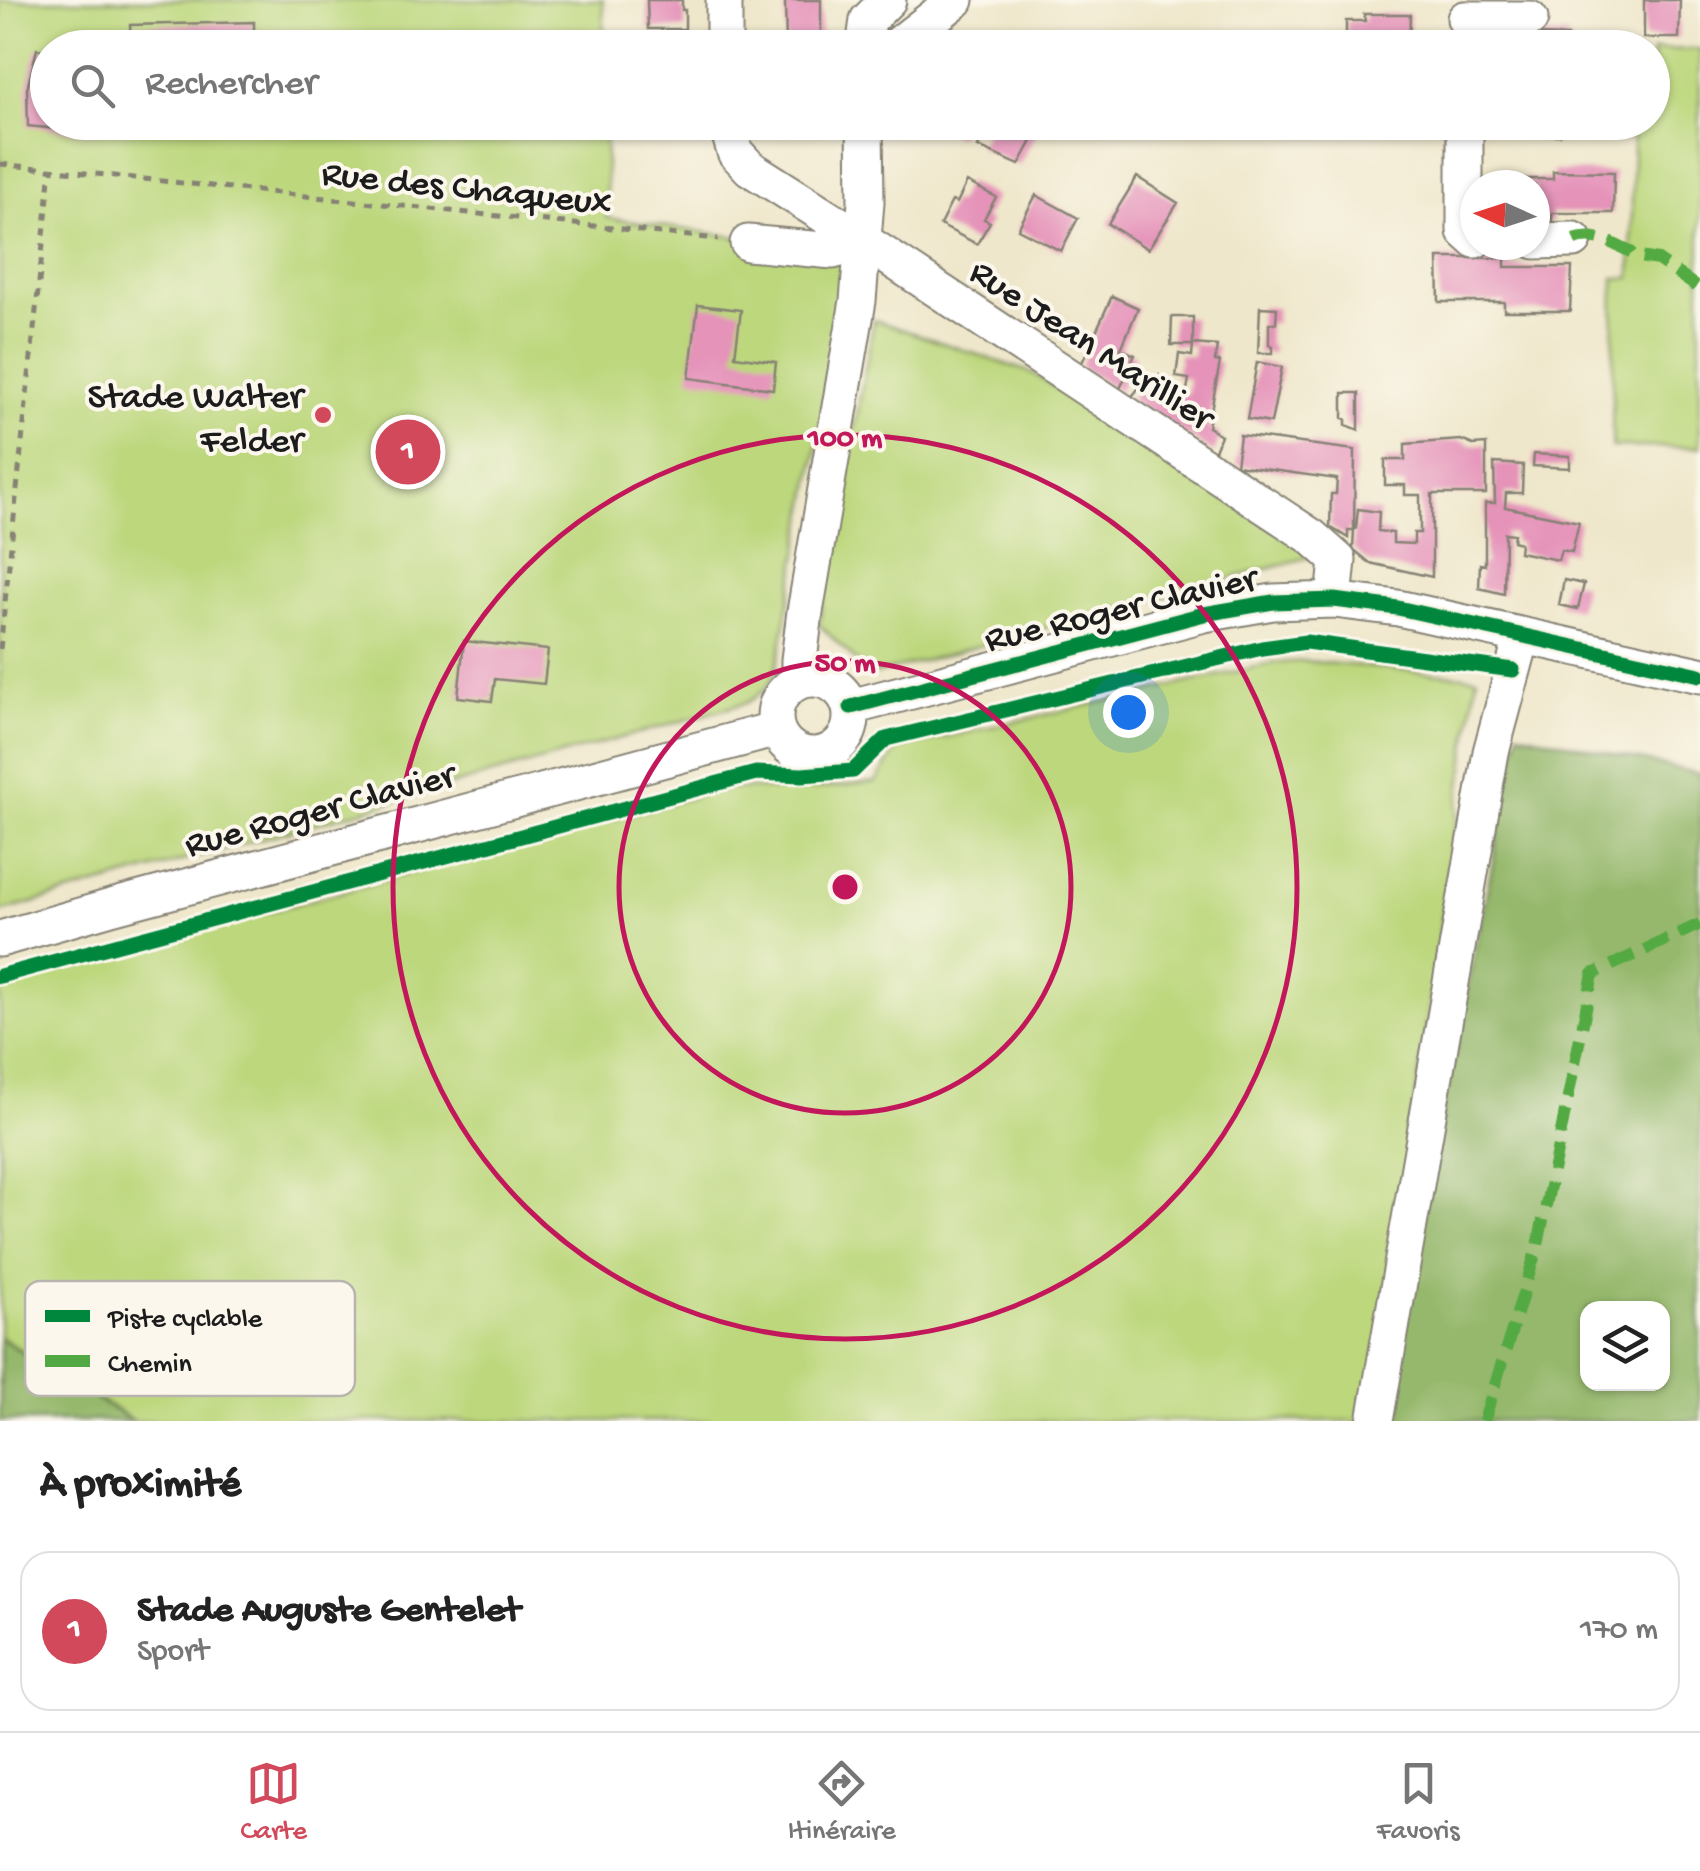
<!DOCTYPE html>
<html lang="fr">
<head>
<meta charset="utf-8">
<style>
	body { margin:0; font-family:"Gochi Hand",sans-serif; background:#f2f2f2; color:#222 }
	.controls { position:absolute; right:30px; bottom:30px; display:grid; overflow:hidden; border-radius:20px; box-shadow:0 2px 8px #0004 }
	.controls button { width:90px; height:90px; display:grid; place-items:center; padding:0; border:0; border-bottom:2px solid #e0e0e0; background:#fff; color:#222; font:50px sans-serif }
	.compass { position:absolute; left:1460px; top:170px; width:90px; height:90px; border-radius:50%; background:#fff; box-shadow:0 2px 8px #0004; rotate:273deg }
	.you { position:absolute; left:1128px; top:712px; width:35px; height:35px; margin:-25px; border:8px solid #fff; border-radius:50%; background:#1a73e8; box-shadow:0 0 0 15px #1a73e833 }
	.badge { display:grid; place-items:center; width:65px; height:65px; border-radius:50%; background:#d1495b; color:#fff; font-size:32px; font-weight:700 }
	.pin { position:absolute; translate:-50% -50%; border:5px solid #fff; box-shadow:0 2px 10px #0006 }
	.list { margin:0; padding:0; list-style:none }
	h2 { display:flex; justify-content:space-between; align-items:center; height:130px; margin:0; padding:0 40px; font-size:42px }
	h2 small { font-size:32px; font-weight:400; color:#767676 }
	.list li { display:grid; grid-template-columns:65px 1fr auto; gap:30px; align-items:center; box-sizing:border-box; height:160px; margin:0 20px 20px; padding:0 20px; border:2px solid #e0e0e0; border-radius:30px }
	.list b { display:block; font-size:38px; white-space:nowrap }
	.list p { margin:0; font-size:32px; white-space:nowrap; color:#767676 }
	.list em { font-size:32px; font-style:normal; color:#767676 }
	.icon { flex:none; width:55px; height:55px; fill:none; stroke:currentColor; stroke-width:2; stroke-linecap:round; stroke-linejoin:round }
	.map { position:relative; flex:none; width:1700px; height:1421px; overflow:hidden }
	.search { position:absolute; background:#fff; box-shadow:0 2px 8px #0004; left:30px; right:30px; top:30px; height:110px; display:flex; align-items:center; gap:25px; box-sizing:border-box; padding:0 35px; border-radius:55px; color:#767676; font-size:38px }
	.sheet { height:310px; background:#fff }
	nav { display:flex; justify-content:space-around; align-items:center; box-sizing:border-box; height:140px; border-top:2px solid #e0e0e0; background:#fff; font-size:28px; color:#767676 }
	nav a { display:grid; justify-items:center; gap:5px }
	nav .on { color:#d1495b }
	.map>svg:first-child { display:block }
</style>
</head>
<body>
<div class="map">
<svg width="1700" height="1421" viewBox="0 0 1700 1421">
	<rect width="100%" height="100%" fill="#fbf7ec"/>
	<filter id="ink" filterUnits="userSpaceOnUse"><feTurbulence type="fractalNoise" baseFrequency=".01" numOctaves="2"/><feDisplacementMap in="SourceGraphic" scale="20" xChannelSelector="R" yChannelSelector="G"/><feConvolveMatrix kernelMatrix="1 2 1 2 8 2 1 2 1" color-interpolation-filters="sRGB"/></filter>
	<filter id="wash" filterUnits="userSpaceOnUse"><feTurbulence type="fractalNoise" baseFrequency=".0048" numOctaves="4" result="noise"/><feDisplacementMap in="SourceGraphic" scale="40" xChannelSelector="R" yChannelSelector="G"/><feGaussianBlur stdDeviation="2.25" result="paint"/><feColorMatrix in="noise" values="0 0 0 0 0 0 0 0 0 0 0 0 0 0 0 0 0 1.4 0 .05"/><feComposite in="paint" operator="in"/></filter>
	<g filter="url(#wash)">
		<rect width="100%" height="100%" fill="#efe7cb"/>
		<!-- green -->
		<path fill="#bcd77c" stroke="#6c7a4c" stroke-width="2.5" d="M0,0H603L604,47L48,48V122L605,123L607,218L846,253L848,277L781,647C775,675 772,689 746,703L0,912Z
			M1700,49V447H1612L1614,278H1631L1633,137L1615,135V123L1652,122L1653,50Z
			M874,320L1032,373L1317,555L871,675L819,625Z
			M1306,661L1477,677L1369,1421H134L0,1337V984L727,788L802,790L876,782L898,748L1274,663Z"/>
		<!-- forest -->
		<path fill="#95b86c" stroke="#586a44" stroke-width="2.5" fill-rule="evenodd" d="M1519,732L1700,774V1421H1380ZM1588,1308H1662V1384H1588Z
			M0,1338L132,1421H0Z"/>
		<g id="blocks">
			<!-- building -->
			<path fill="#e593b9" d="M647,0H682V10H685V29H648Z
				M785,0H821V48H786Z
				M1644,0H1680L1679,38H1644Z
				M1364,14H1410L1409,48H1346V21H1365Z
				M254,22V48H131L130,25Z
				M1535,35L1568,36V48H1535Z
				M37,49L48,51V122H98L95,133L28,126L27,89Z
				M929,122H965L958,137Z
				M991,122H1029L1039,128L1019,165L978,147Z
				M1523,122H1560V135H1522Z
				M1553,171L1614,172L1613,213H1552V222H1535V185H1491V179H1553Z
				M1137,177L1178,203L1148,249L1108,224Z
				M967,182L996,197L984,219L990,222L977,244L940,225L952,201L957,203Z
				M1036,195L1078,218L1061,251L1018,229Z
				M1438,258H1505V267H1572L1570,311H1504V302H1439Z
				M1112,296L1138,308L1121,349L1135,355L1119,391L1080,367Z
				M698,305L741,310L735,356L776,362L773,389L689,378Z
				M1260,307L1277,308L1276,323H1269V345L1273,346V353H1258Z
				M1172,317H1193V344L1217,346L1215,361L1220,362L1208,427L1221,435L1214,453L1130,399L1149,375L1156,379L1159,375L1165,377L1162,382L1186,395L1189,379L1176,377L1179,354L1192,356L1193,345H1171Z
				M1257,362L1282,367L1271,423L1247,419Z
				M1343,393H1359V430L1346,425V419L1343,418Z
				M1240,435L1355,450L1354,529H1356L1358,509L1379,512L1378,531L1393,533V543L1414,544V533H1420V495H1405V485H1385V460H1405V444L1461,440L1473,445L1486,444V494H1432V577L1370,563L1353,549L1354,530H1348V538L1330,527L1331,494H1336L1337,479L1236,465Z
				M1534,454L1570,456V468L1533,466Z
				M1494,463L1523,465L1522,493H1506L1505,507L1579,522L1572,552L1561,550L1558,560L1519,552L1520,543L1513,541L1514,534L1505,533L1504,594L1479,588L1480,564L1485,565V503H1495Z
				M1564,580L1584,584L1578,609L1559,605Z
				M464,641L548,650L544,684L495,679L492,701L458,697Z"/>
		</g>
	</g>
	<g filter="url(#ink)">
		<use href="#blocks" fill-opacity="0" stroke="#868274" stroke-width="2.5"/>
		<g fill="none" stroke-linecap="round" stroke-linejoin="round">
			<!-- minor casing -->
			<g stroke="#868274" stroke-width="39">
				<path id="minor" d="M1465,19H1530
					M724,48V0
					M864,48L868,20L888,0
					M894,48L956,0
					M726,122L735,152L750,168L832,220L1312,537L1338,560L1334,600
					M1465,122V231L1475,240
					M1535,241L1574,240
					M748,243L833,251L864,242
					M775 717a38 38 0 1 1 76 0a38 38 0 1 1-76 0Z
					M799,681V660L805,612L858,301L866,202L865,122
					M851,707L1204,614L1273,602L1334,600L1398,608L1700,675
					M0,939L111,907L777,729
					M1375,1421L1491,752L1522,637"/>
			</g>
			<!-- path -->
			<path stroke="#868274" stroke-width="5" stroke-dasharray="8 8" stroke-linecap="butt" d="M0,164L718,239
				M0,649L51,169"/>
			<!-- minor -->
			<use href="#minor" stroke="#fff" stroke-width="35"/>
			<!-- quiet -->
			<path stroke="#52a943" stroke-width="12" stroke-dasharray="25 12" stroke-linecap="butt" d="M1574,240C1596,232 1612,244 1631,252L1634,256L1658,260L1700,289
				M1484,1421L1538,1245L1593,974L1700,924"/>
			<!-- cycleway casing -->
			<g stroke="#fbf7ec" stroke-width="21">
				<path id="cycleway" d="M851,707L1204,614L1273,602L1334,600L1398,608L1700,675
					M0,976L756,773L802,775L853,771L886,739L1262,648L1306,642L1513,670"/>
			</g>
			<!-- cycleway -->
			<use href="#cycleway" stroke="#00873e" stroke-width="15"/>
		</g>
	</g>
	<!-- distance rings -->
	<g fill="none" stroke="#c2185b" stroke-width="5">
		<circle cx="845" cy="887" r="226"/>
		<circle cx="845" cy="887" r="452"/>
	</g>
	<!-- markers -->
	<circle fill="#d1495b" stroke="#fbf7ec" stroke-width="4" cx="323" cy="415" r="10"/>
	<g text-anchor="middle" stroke-width="8" stroke-linejoin="round" paint-order="stroke">
		<!-- street labels -->
		<g font-size="38" fill="#1c1c1c" stroke="#fbf7ec">
			<text transform="translate(467 185) rotate(6)" y="13">Rue des Chaqueux</text>
			<text transform="translate(1093 342) rotate(33)" y="13">Rue Jean Marillier</text>
			<text transform="translate(1120 606) rotate(-13)" y="13">Rue Roger Clavier</text>
			<text transform="translate(319 807) rotate(-15)" y="13">Rue Roger Clavier</text>
		</g>
		<!-- poi labels -->
		<g font-size="38" fill="#1c1c1c" stroke="#fbf7ec" text-anchor="end">
			<text x="303" y="406">Stade Walter<tspan x="303" dy="44">Felder</tspan></text>
		</g>
	</g>
	<!-- legend -->
	<rect x="25" y="1281" width="330" height="115" rx="15" fill="#fbf7ec" stroke="#b8b5ae" stroke-width="2.5"/>
	<rect x="45" y="1310" width="45" height="12" fill="#00873e"/>
	<rect x="45" y="1355" width="45" height="12" fill="#52a943"/>
	<g font-size="28" fill="#1c1c1c">
		<text x="108" y="1326">Piste cyclable</text>
		<text x="108" y="1371">Chemin</text>
	</g>
	<circle cx="845" cy="887" r="15" fill="#c2185b" stroke="#fbf7ec" stroke-width="5"/>
	<g font-size="30" text-anchor="middle" font-weight="bold" fill="#c2185b" stroke="#fbf7ec" stroke-width="8" stroke-linejoin="round" paint-order="stroke">
		<text x="845" y="446">100 m</text>
		<text x="845" y="671">50 m</text>
	</g>
</svg>
<div class="controls">
<button><svg class="icon" aria-label="layers" viewBox="0 0 24 24"><path d="M12 4l9 5-9 5-9-5zM3 14l9 5 9-5"/></svg></button>
</div>
<svg class="compass" viewBox="-18 -18 36 36"><path d="M0-13l5 13h-10z" fill="#e53935"/><path d="M0 13l5-13h-10z" fill="#767676"/></svg>
<div class="you"></div>
<div class="pin badge" style="left:408px;top:452px">1</div>
<div class="search"><svg class="icon" aria-label="search" viewBox="0 0 24 24"><circle cx="10" cy="10" r="6"/><path d="M15 15l6 6"/></svg>Rechercher</div>
</div>
<section class="sheet">
<h2>À proximité<small></small></h2>
<ul class="list">
<li><span class="badge">1</span><div><b>Stade Auguste Gentelet</b><p>Sport</p></div><em>170 m</em></li>
</ul>
</section>
<nav>
<a class="on"><svg class="icon" aria-label="map" viewBox="0 0 24 24"><path d="M3 6l6-2 6 2 6-2v14l-6 2-6-2-6 2zM9 4v14M15 6v14"/></svg>Carte</a>
<a><svg class="icon" aria-label="directions" viewBox="0 0 24 24"><path d="M12 3l9 9-9 9-9-9zM9 14v-3h6M13 9l2 2-2 2"/></svg>Itinéraire</a>
<a><svg class="icon" aria-label="saved" viewBox="0 0 24 24"><path d="M7 4h10v16l-5-4-5 4z"/></svg>Favoris</a>
</nav>
</body>
</html>
